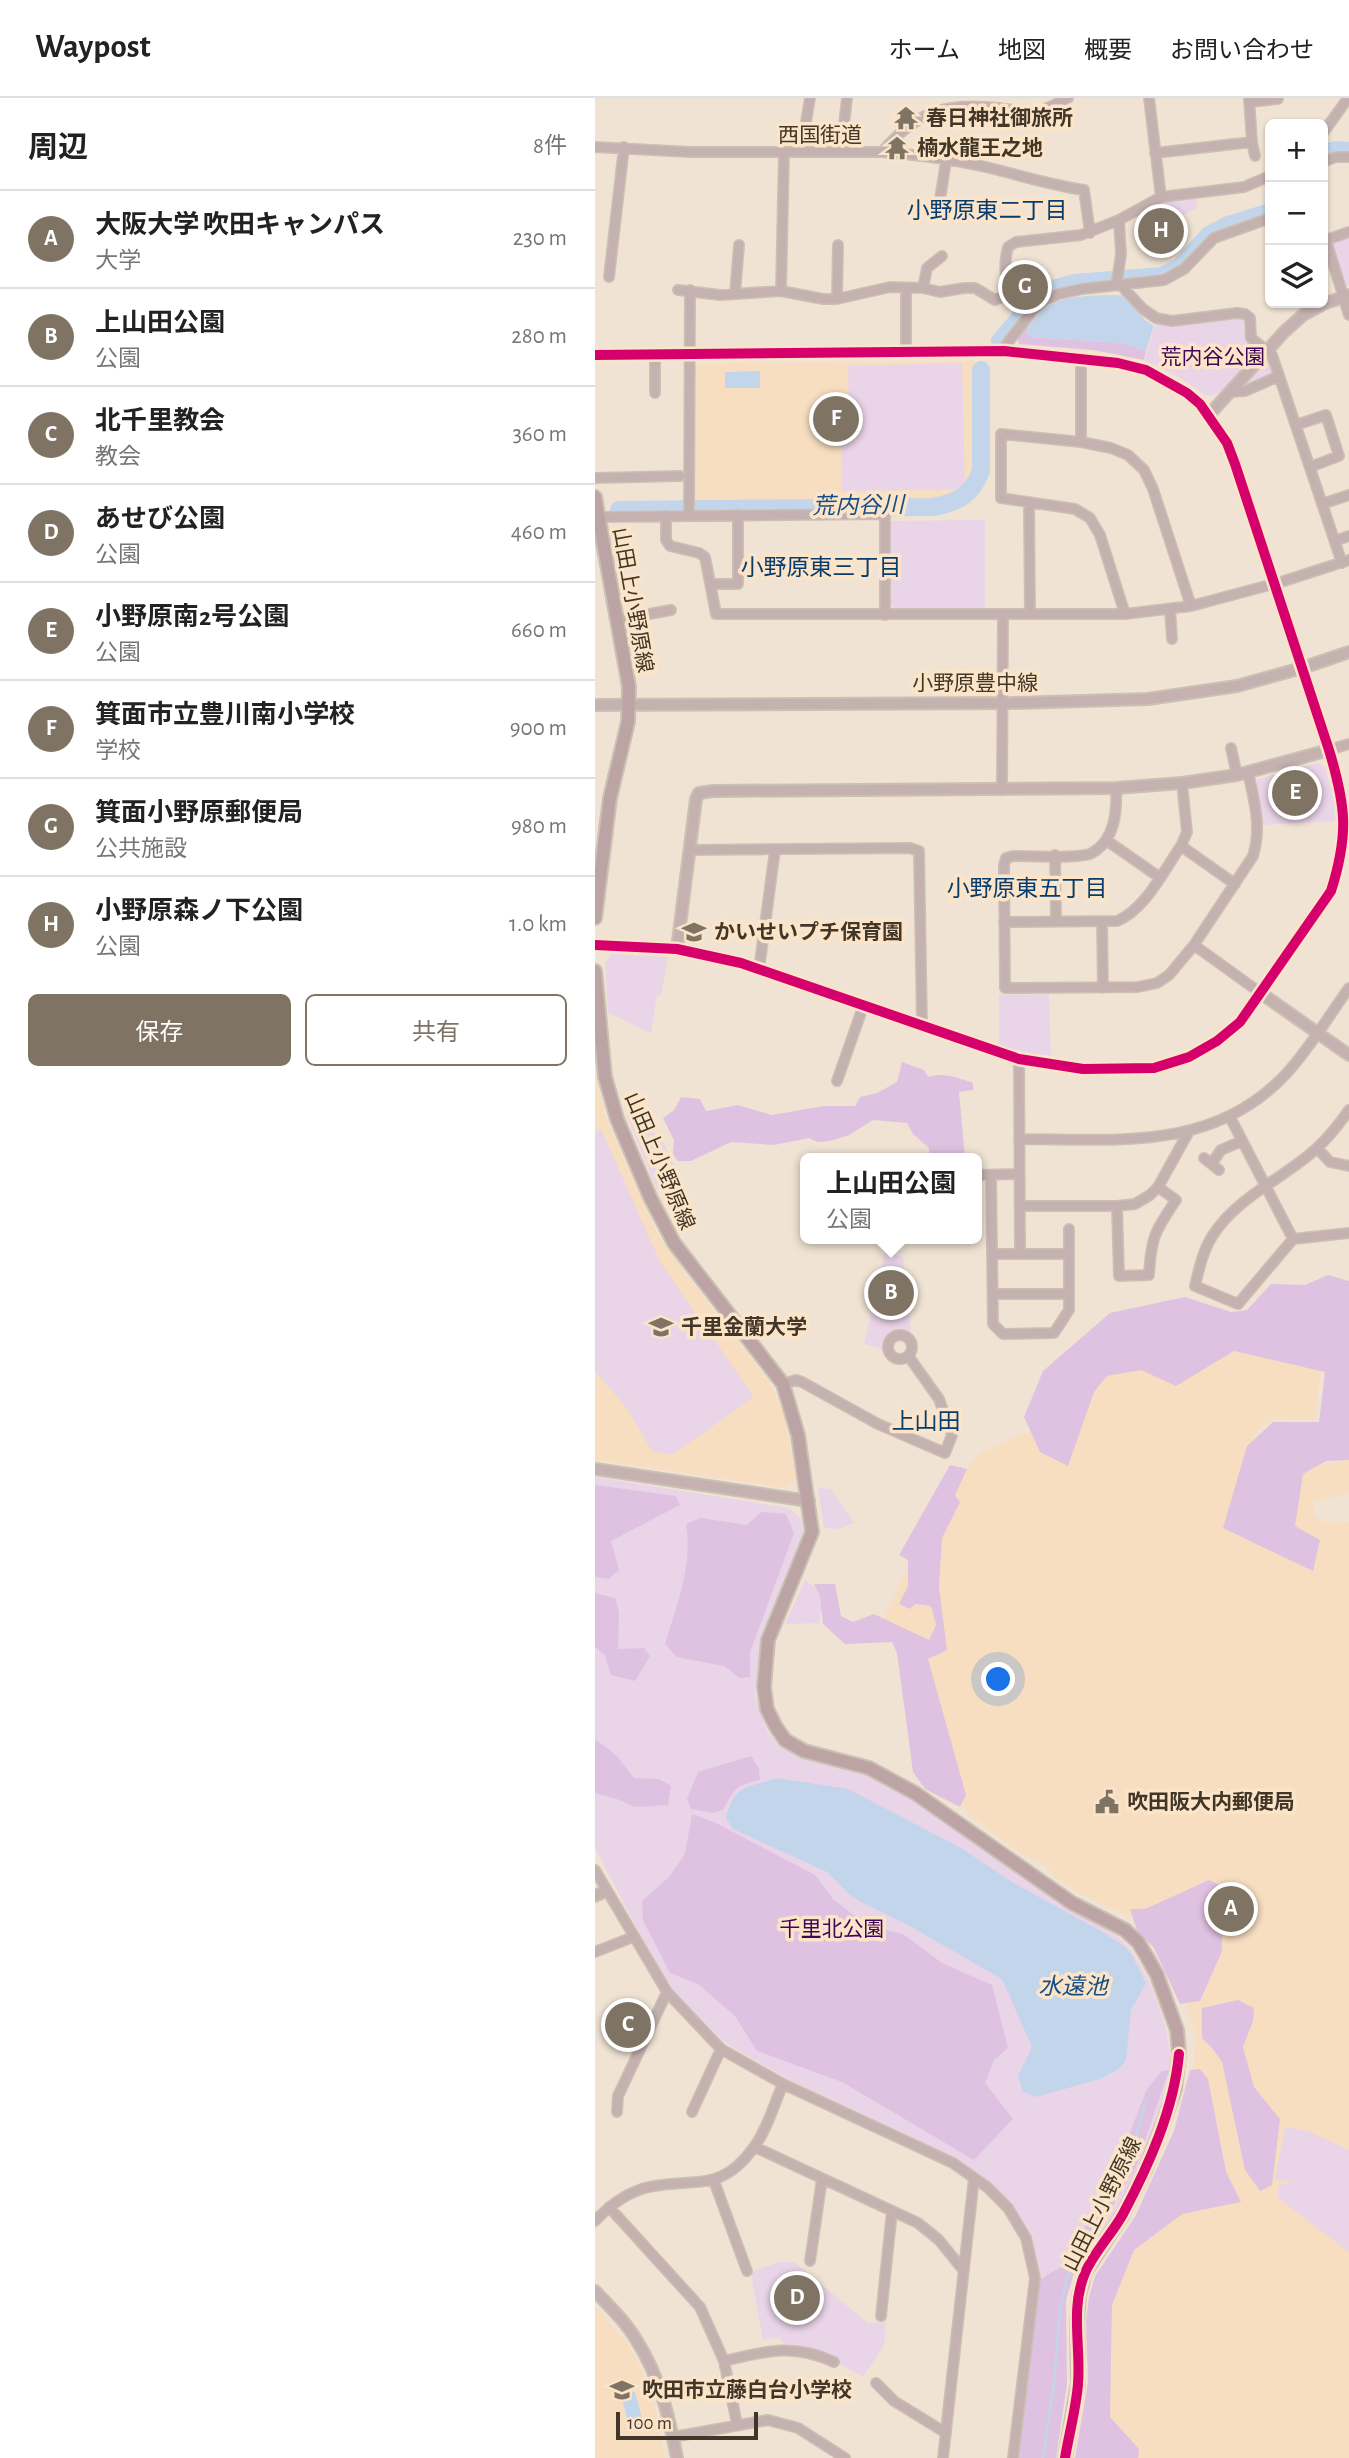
<!DOCTYPE html>
<html lang="ja">
<head>
<meta charset="utf-8">
<style>
	body { margin:0; font-family:"Alegreya Sans","Noto Sans JP",sans-serif; background:#f6f6f6; color:#222 }
	.controls { position:absolute; right:21px; top:21px; display:grid; overflow:hidden; border-radius:10px; box-shadow:0 2px 5px #0004 }
	.controls button { width:63px; height:63px; display:grid; place-items:center; padding:0; border:0; border-bottom:2px solid #e0e0e0; background:#fff; color:#222; font:35px sans-serif }
	.scale { position:absolute; left:21px; bottom:18px; width:142px; box-sizing:border-box; padding-left:7px; border:4px solid #423628; border-top:0; font-size:19px; line-height:24px; white-space:nowrap; color:#423628; -webkit-text-stroke:5px #fce4c8; paint-order:stroke }
	.you { position:absolute; left:404px; top:1582px; width:24px; height:24px; margin:-18px; border:5px solid #fff; border-radius:50%; background:#1a73e8; box-shadow:0 0 0 10px #1a73e833 }
	.badge { display:grid; place-items:center; width:46px; height:46px; border-radius:50%; background:#7f7364; color:#fff; font-size:23px; font-weight:700 }
	.pin { position:absolute; translate:-50% -50%; border:4px solid #fff; box-shadow:0 2px 7px #0006 }
	.popup { position:absolute; left:205px; top:1055px; width:182px; height:91px; box-sizing:border-box; display:grid; place-content:center; border-radius:10px; background:#fff; filter:drop-shadow(0 2px 5px #0005); font-size:23px; white-space:nowrap; color:#767676 }
	.popup b { font-size:26px; color:#222 }
	.popup::after { content:''; position:absolute; left:50%; top:100%; margin-left:-14px; border:14px solid transparent; border-top-color:#fff }
	.list { margin:0; padding:0; list-style:none }
	h2 { display:flex; justify-content:space-between; align-items:center; height:91px; margin:0; padding:0 28px; font-size:30px }
	h2 small { font-size:23px; font-weight:400; color:#767676 }
	.list li { display:grid; grid-template-columns:46px 1fr auto; gap:21px; align-items:center; box-sizing:border-box; height:98px; padding:0 28px; border-top:2px solid #e0e0e0 }
	.list b { display:block; font-size:26px; white-space:nowrap }
	.list p { margin:0; font-size:23px; white-space:nowrap; color:#767676 }
	.list em { font-size:23px; font-style:normal; color:#767676 }
	.actions { display:flex; gap:14px; padding:21px 28px }
	.actions a { flex:1; padding:16px 0; border:2px solid #7f7364; border-radius:10px; text-align:center; font-size:24px; color:#7f7364 }
	.actions .main { background:#7f7364; color:#fff }
	.icon { flex:none; width:38px; height:38px; fill:none; stroke:currentColor; stroke-width:2; stroke-linecap:round; stroke-linejoin:round }
	.map { position:relative; flex:none; width:754px; height:2360px; overflow:hidden }
	header { display:flex; align-items:center; gap:42px; box-sizing:border-box; height:98px; padding:0 35px; background:#fff; border-bottom:2px solid #e0e0e0 }
	header strong { font-size:33px }
	nav { display:flex; gap:38px; margin-inline-start:auto; font-size:24px }
	main { display:flex }
	aside { flex:1; background:#fff }
	.map>svg:first-child { display:block }
</style>
</head>
<body>
<header>
<strong>Waypost</strong>
<nav><a>ホーム</a><a>地図</a><a>概要</a><a>お問い合わせ</a></nav>
</header>
<main>
<aside>
<h2>周辺<small>8件</small></h2>
<ul class="list">
<li><span class="badge">A</span><div><b>大阪大学 吹田キャンパス</b><p>大学</p></div><em>230 m</em></li>
<li><span class="badge">B</span><div><b>上山田公園</b><p>公園</p></div><em>280 m</em></li>
<li><span class="badge">C</span><div><b>北千里教会</b><p>教会</p></div><em>360 m</em></li>
<li><span class="badge">D</span><div><b>あせび公園</b><p>公園</p></div><em>460 m</em></li>
<li><span class="badge">E</span><div><b>小野原南2号公園</b><p>公園</p></div><em>660 m</em></li>
<li><span class="badge">F</span><div><b>箕面市立豊川南小学校</b><p>学校</p></div><em>900 m</em></li>
<li><span class="badge">G</span><div><b>箕面小野原郵便局</b><p>公共施設</p></div><em>980 m</em></li>
<li><span class="badge">H</span><div><b>小野原森ノ下公園</b><p>公園</p></div><em>1.0 km</em></li>
</ul>
<div class="actions"><a class="main">保存</a><a>共有</a></div>
</aside>
<div class="map">
<svg width="754" height="2360" viewBox="0 0 754 2360">
	<rect width="100%" height="100%" fill="#f0e3d4"/>
	<!-- built -->
	<path fill="#f7dec0" d="M383,263L384,372L380,384L370,395L357,404L339,407L100,408L98,270L102,266Z
		M0,975L12,1022L63,1137L91,1176L173,1282L189,1315L201,1382L191,1390L0,1362Z
		M672,1254L726,1269L720,1322L677,1320L656,1339L706,1354L711,1366L727,1367L754,1361V1396L719,1403L718,1413L725,1423L754,1424V2360H503L517,2269V2207L595,2003L601,1940L588,1895L549,1826L486,1796L458,1779L454,1770L423,1754L374,1716L348,1682L308,1547L288,1522L332,1428L383,1356L424,1337L471,1333L498,1272L627,1255Z
		M0,2208L35,2249L49,2277L60,2308L70,2360H0Z"/>
	<!-- green -->
	<path fill="#ead4e8" d="M601,99L602,110L581,121L565,145L561,146L555,109L565,103Z
		M754,138V188L749,186L737,148L740,143Z
		M642,218H648L652,222L653,241L675,263L678,272L675,277L618,297H610L582,278L549,262L561,224L569,226Z
		M367,265L370,391L247,393L245,311L254,310L253,268Z
		M390,422V511H301L295,506L296,423Z
		M723,665L730,670L740,704L742,723L668,727L660,685L663,681Z
		M17,856L73,859L66,897H62L56,935L13,915L10,864Z
		M454,896L456,958L428,954L404,947V897Z
		M35,1016L49,1032L53,1029L69,1045L76,1063L81,1067L62,1092L31,1016Z
		M6,1031L65,1164L159,1299L77,1357L57,1353L31,1309L0,1273V1034Z
		M290,1155L308,1159L316,1233C303,1230 298,1233 289,1241L288,1251L269,1246Z
		M0,1379L194,1410L206,1421L208,1435L166,1537L160,1597L172,1633L184,1647L206,1660L272,1678L316,1701L461,1803L522,1838L536,1851L556,1886L570,1927L574,1948L576,1972L572,1989L544,2070L521,2114L484,2172L445,2178L434,2139L417,2107L394,2083L361,2060L191,1980L129,1944L73,1887L45,1836L0,1750Z
		M223,1390L236,1391L259,1425L244,1431L229,1430Z
		M210,1482L224,1492L227,1507L224,1525L190,1526Z
		M690,2029L713,2033L754,2052V2154L683,2100L684,2086L699,2085L680,2081Z
		M184,2164H199L273,2225L291,2224L289,2248L268,2279L221,2252L189,2245L184,2239L168,2242L156,2176L161,2172Z"/>
	<!-- forest -->
	<path fill="#dfc2e1" d="M432,229L433,239L526,245L551,252L549,262L498,252L424,246L422,240Z
		M307,964L329,972L333,979C349,974 362,980 378,985V992L364,994L370,1060H335L334,1050L318,1036L312,1025L278,1022L254,1037L235,1043L222,1044L214,1040L179,1047L136,1044L96,1063H83L78,1056L79,1042L68,1020L79,1012L86,999L105,1001L111,1013L143,1007L177,1017L229,1008H260L265,999L282,995L302,984Z
		M733,1177L754,1183V1362L731,1363L708,1376L700,1428L725,1442L718,1473L628,1430L652,1348L678,1324H724L730,1274L639,1253L581,1288L546,1272L512,1278L499,1294L473,1368L445,1354L429,1319L448,1273L515,1215L590,1199L636,1214L652,1212L676,1186L710,1187Z
		M355,1367L372,1371L360,1397L365,1404L347,1440L344,1489L352,1552L333,1561L371,1697L365,1709L330,1691L318,1674L302,1555L297,1544L250,1546L228,1526L225,1498L219,1486H240L246,1518L258,1524L279,1516L334,1542L341,1527L336,1508L320,1506L315,1511L304,1506L313,1488V1462L304,1457Z
		M0,1387L81,1398L85,1407L16,1443L24,1472L14,1481L0,1479Z
		M166,1414L191,1416L199,1435L155,1554V1579L145,1580L129,1568L82,1559L70,1546C82,1506 98,1467 91,1426L106,1420L152,1427Z
		M0,1495L20,1500L24,1514L23,1551L49,1550L55,1558L40,1583L16,1577L10,1557L0,1549Z
		M0,1641L21,1657L39,1680L64,1681L76,1688L73,1707L40,1709L25,1702L0,1695Z
		M156,1658L164,1670L165,1682C142,1687 139,1690 129,1711L118,1715L96,1711L92,1701L103,1674Z
		M97,1716L119,1724L220,1777L238,1801L273,1828L308,1836L347,1865L397,1887L413,1950L399,1962L390,1985L418,2021L379,2062L247,1984L162,1953L140,1918L103,1886L75,1875L48,1822L47,1803L74,1779L90,1756Z
		M614,1782L626,1788L627,1853L605,1903L585,1906L559,1850L542,1832L535,1811H550Z
		M643,1902L659,1910L658,1923L648,1949L659,1989L685,2021L677,2087L665,2093L650,2072L627,1964L618,1951L607,1940V1910Z
		M605,1971L613,1981L631,2074L646,2104L587,2116L539,2152L517,2207L515,2319L544,2351L543,2360H480L493,2284L491,2223L494,2199L500,2178L540,2119L579,2033L595,1972Z
		M574,1972L541,2069L481,2169L471,2202L472,2286L461,2360H422L445,2181L468,2168L516,2083L552,1991L567,1973Z"/>
	<!-- water -->
	<path fill="#c2d5ea" d="M529,197L550,222L559,228L551,252L525,245L433,239L432,229C438,223 444,214 452,209C472,195 505,198 529,197Z
		M165,273V290H130V274Z
		M181,1680L253,1691L366,1750L417,1784L504,1832L529,1848L537,1857L551,1885L536,1912L531,1962L525,1970L505,1981L441,1999L428,1994L423,1978L437,1949L407,1881L313,1827L268,1805L253,1795L232,1774L138,1731L131,1720C140,1684 153,1691 181,1680Z
		M40,2294L49,2327L35,2331L26,2297Z"/>
	<g fill="none" stroke-linecap="round" stroke-linejoin="round">
		<!-- stream -->
		<path stroke="#c2d5ea" stroke-width="2.5" d="M448,2360L459,2285L465,2212L472,2180L480,2163L521,2088L540,2041L551,2002"/>
		<!-- river -->
		<path stroke="#c2d5ea" stroke-width="18" d="M728,56L740,52L754,53
			M405,243L441,201L450,193L480,185L567,178L585,169L614,137L633,127L675,114
			M24,412L338,409C362,405 377,397 386,373V272"/>
		<!-- minor casing -->
		<g stroke="#cbc0b4" stroke-width="12">
			<path id="minor" d="M554,0L566,99
				M654,4L683,1
				M728,35L753,0
				M657,44L660,58
				M0,49L95,54H287C323,12 352,4 404,10C416,11 432,16 443,13C453,11 464,4 473,0
				M206,54L215,0
				M246,54L252,0
				M287,54C324,57 363,62 399,71C431,79 456,87 489,92L495,135
				M560,55L657,44L654,0
				M728,64L741,59H754
				M345,102L351,63
				M524,122L526,156L522,183L548,211L561,220L577,223L642,215L650,216L655,220L656,240L677,257L747,465
				M754,134L731,142L754,217
				M14,179L29,49
				M311,190V254
				M328,190L332,170L347,158
				M83,192L125,197L186,193L228,201H242L295,189L328,190L345,194L369,190H380L400,202L414,196
				M186,193L189,54
				M140,196L144,147
				M242,201L243,147
				M438,212L414,196C410,181 409,164 413,149L421,144L486,137L524,122L566,99L649,89L675,78
				M409,253L411,247L438,212L450,202L464,196L487,191L569,182L589,171L619,140L675,120
				M60,257V295
				M486,260V344
				M636,294L650,293L684,278
				M701,327L731,317L744,358L715,369
				M0,380L85,378
				M434,406L435,516
				M727,406L754,397
				M71,418V442L75,448L104,455L110,459L121,516H530L596,508L686,484L754,462
				M94,418L95,192
				M4,419L290,416V517
				M740,443L754,438
				M116,486H143V417
				M575,511L577,541
				M530,516L505,437L495,420L480,411L406,400V336L486,344L516,350L533,357L549,372L558,391L596,508
				M22,522L76,512
				M636,650L642,677
				M734,652L754,646
				M587,685L592,734L586,748L640,786
				M521,690C522,714 520,742 497,755C486,761 434,758 418,758L411,760L409,767L410,890L543,889L562,885L574,877L599,847L658,758C667,728 659,703 653,674
				M407,692L408,517
				M511,742L564,779
				M95,752L315,750L324,753L327,928
				M460,757L461,823
				M507,823L508,890
				M409,824L522,823C550,812 569,772 586,748
				M599,847L667,896
				M161,870L165,864L180,752
				M424,961L425,1156
				M242,983L268,909
				M754,1012C745,1025 734,1039 722,1050C690,1080 643,1098 618,1137C608,1152 604,1171 600,1188L643,1206L698,1141L754,1135
				M635,1019L698,1141
				M424,1041C521,1041 618,1054 691,976C715,950 733,919 754,890
				M722,1050L735,1064L754,1068
				M609,1060L624,1072
				M617,1065L626,1052L647,1043
				M382,1077L424,1076
				M396,1077L398,1226L408,1236L459,1235L474,1212V1131
				M425,1108H522L540,1106L555,1097L563,1089L593,1035
				M522,1108L524,1178L554,1177C556,1139 560,1133 581,1102L563,1089
				M397,1156H474
				M398,1196H474
				M293 1249a12 12 0 1 1 24 0a12 12 0 1 1-24 0Z
				M188,1286L201,1282L207,1284L283,1326L350,1355L357,1337L344,1301L314,1259
				M0,1772L72,1894L126,1951L188,1986L358,2065L392,2089L413,2110L431,2140L440,2180L418,2360
				M0,1854L38,1839
				M22,2014L23,1998L72,1894
				M97,2014L126,1951
				M160,2049L323,2125L344,2142L369,2173
				M119,2083L152,2173
				M14,2109L105,2209L129,2263L142,2326
				M0,2123C15,2107 32,2094 54,2089C99,2079 126,2096 159,2049C172,2032 179,2006 188,1986
				M215,2163L227,2081
				M286,2218L297,2113
				M129,2263C171,2253 198,2245 239,2264
				M281,2285L299,2303L351,2335
				M78,2339L173,2322L203,2330L250,2360
				M348,2360L379,2080"/>
		</g>
		<!-- tertiary casing -->
		<g stroke="#cbc0b4" stroke-width="14">
			<path id="tertiary" d="M0,257L409,253L523,265L551,272L592,295L605,306L632,345L640,366L734,652C751,708 754,736 736,793L645,924L622,943L594,959L559,970L488,971L424,961L146,865L82,851L0,847
				M614,317L689,234L708,217L728,206L754,197
				M0,607L418,605L553,601L642,588L707,570L754,554
				M82,851L101,701L104,695L118,693L521,690L587,685L642,677L734,652
				M667,896L754,957
				M0,1371L214,1403
				M0,1798L11,1793
				M0,2193C15,2209 31,2224 42,2243C65,2279 74,2319 82,2360"/>
		</g>
		<!-- secondary casing -->
		<g stroke="#cbc0b4" stroke-width="16">
			<path id="secondary" d="M0,399L34,589L33,624L15,700L0,820
				M0,873L10,979L22,1021L55,1099L79,1145L188,1286L203,1337L217,1434L173,1542L169,1589L172,1611L181,1629L190,1642L209,1653L274,1670L320,1695L477,1805L530,1832L543,1844L552,1859L562,1877L582,1932L584,1956L580,1991L566,2031L550,2072L527,2118L490,2174L484,2197L482,2223L483,2286L470,2360"/>
		</g>
		<!-- minor -->
		<use href="#minor" stroke="#c5b1b0" stroke-width="9"/>
		<!-- tertiary -->
		<use href="#tertiary" stroke="#c5b1b0" stroke-width="10"/>
		<!-- secondary -->
		<use href="#secondary" stroke="#bca4a5" stroke-width="12"/>
		<!-- cycleway casing -->
		<g stroke="#fce4c8" stroke-width="15">
			<path id="cycleway" d="M0,257L409,253L523,265L551,272L592,295L605,306L632,345L640,366L734,652C751,708 754,736 736,793L645,924L622,943L594,959L559,970L488,971L424,961L146,865L82,851L0,847
				M470,2360C474,2336 481,2311 483,2286C486,2249 475,2210 490,2175C499,2154 517,2136 528,2116C554,2067 579,2011 584,1956"/>
		</g>
		<!-- cycleway -->
		<use href="#cycleway" stroke="#d6006c" stroke-width="10"/>
	</g>
	<!-- icons -->
	<defs>
		<g id="temple-bare" transform="scale(1.89)"><path d="M0-6L5-2H3V0L6.5 2.5H4V6H1.5V3h-3V6H-4V2.5H-6.5L-3 0V-2H-5Z" fill="#7f7364" stroke="#fce4c8" stroke-width="2.5" paint-order="stroke"/></g>
		<g id="school-bare" transform="scale(1.89)"><path d="M0-5L7-2L0 1L-7-2ZM-4 1L0 2.5L4 1V4Q0 6-4 4Z" fill="#7f7364" stroke="#fce4c8" stroke-width="2.5" paint-order="stroke"/></g>
		<g id="university-bare" transform="scale(1.89)"><path d="M0-5L7-2L0 1L-7-2ZM-4 1L0 2.5L4 1V4Q0 6-4 4Z" fill="#7f7364" stroke="#fce4c8" stroke-width="2.5" paint-order="stroke"/></g>
		<g id="civic-bare" transform="scale(1.89)"><path d="M-.6-6.5H3V-4.5H.6V-3L4-1V1h2V6H-6V1h2V-1L-.6-3ZM-1.2 2.5V6h2.4V2.5Z" fill="#7f7364" stroke="#fce4c8" stroke-width="2.5" paint-order="stroke"/></g>
	</defs>
	<g fill-rule="evenodd">
		<use href="#temple-bare" x="311" y="20"/>
		<use href="#temple-bare" x="302" y="50"/>
		<use href="#school-bare" x="99" y="834"/>
		<use href="#university-bare" x="66" y="1229"/>
		<use href="#civic-bare" x="512" y="1704"/>
		<use href="#school-bare" x="27" y="2292"/>
	</g>
	<g text-anchor="middle" stroke-width="7" stroke-linejoin="round" paint-order="stroke">
		<!-- poi labels -->
		<g font-size="21" font-weight="bold" fill="#423628" stroke="#fce4c8" text-anchor="start">
			<text x="331" y="27">春日神社御旅所</text>
			<text x="322" y="57">楠水龍王之地</text>
			<text x="119" y="841">かいせいプチ保育園</text>
			<text x="86" y="1236">千里金蘭大学</text>
			<text x="532" y="1711">吹田阪大内郵便局</text>
			<text x="47" y="2299">吹田市立藤白台小学校</text>
		</g>
		<!-- street labels -->
		<g font-size="21" fill="#423628" stroke="#fce4c8">
			<text x="225" y="44">西国街道</text>
			<text transform="translate(38 502) rotate(80)" y="7">山田上小野原線</text>
			<text x="380" y="592">小野原豊中線</text>
			<text transform="translate(65 1063) rotate(67)" y="7">山田上小野原線</text>
			<text transform="translate(507 2106) rotate(-63)" y="7">山田上小野原線</text>
		</g>
		<!-- park labels -->
		<g font-size="21" fill="#3f0558" stroke="#fce4c8">
			<text x="618" y="266">荒内谷公園</text>
			<text x="237" y="1838">千里北公園</text>
		</g>
		<!-- neighbourhood labels -->
		<g font-size="23" fill="#063c6e" stroke="#fce4c8">
			<text x="392" y="120">小野原東二丁目</text>
			<text x="226" y="477">小野原東三丁目</text>
			<text x="432" y="798">小野原東五丁目</text>
			<text x="331" y="1331">上山田</text>
		</g>
		<!-- water labels -->
		<g font-size="23" font-style="italic" fill="#164e85" stroke="#fce4c8">
			<text transform="translate(263 407) rotate(-1)" y="8">荒内谷川</text>
			<text x="478" y="1896">水遠池</text>
		</g>
	</g>
</svg>
<div class="controls">
<button>+</button>
<button>−</button>
<button><svg class="icon" aria-label="layers" viewBox="0 0 24 24"><path d="M12 4l9 5-9 5-9-5zM3 14l9 5 9-5"/></svg></button>
</div>
<div class="scale">100 m</div>
<div class="you"></div>
<div class="pin badge" style="left:636px;top:1811px">A</div>
<div class="pin badge" style="left:296px;top:1195px">B</div>
<div class="popup"><b>上山田公園</b>公園</div>
<div class="pin badge" style="left:33px;top:1927px">C</div>
<div class="pin badge" style="left:202px;top:2200px">D</div>
<div class="pin badge" style="left:700px;top:695px">E</div>
<div class="pin badge" style="left:241px;top:321px">F</div>
<div class="pin badge" style="left:430px;top:189px">G</div>
<div class="pin badge" style="left:566px;top:133px">H</div>
</div>
</main>
</body>
</html>
